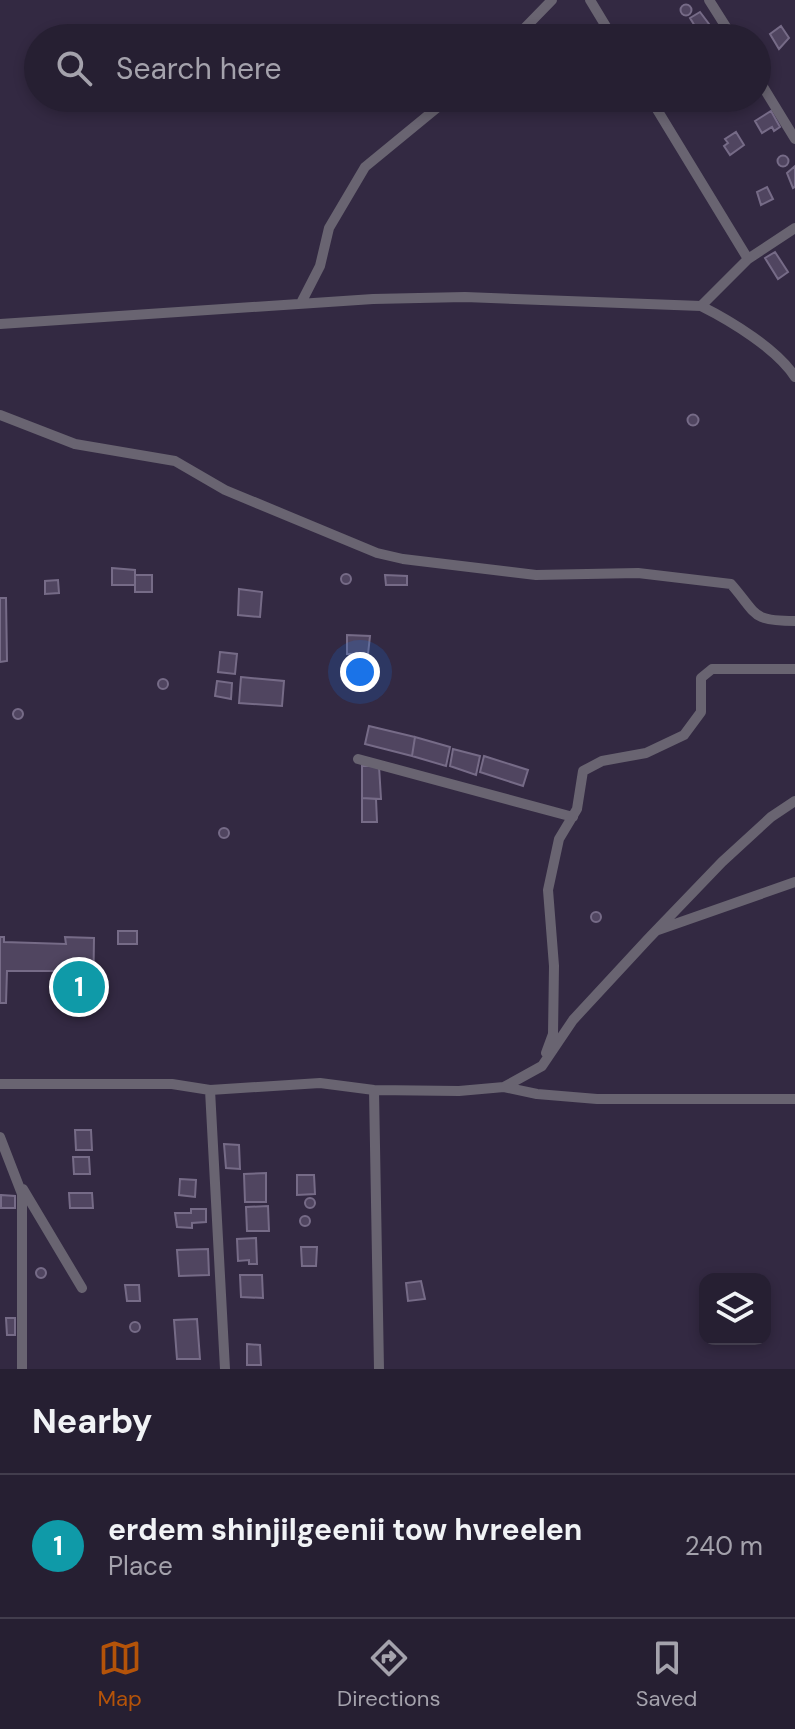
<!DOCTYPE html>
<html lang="en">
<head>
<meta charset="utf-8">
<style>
	body { margin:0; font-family:"DM Sans",sans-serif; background:#2e273a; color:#f1f3f6 }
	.controls { position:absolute; right:24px; bottom:24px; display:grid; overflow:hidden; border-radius:16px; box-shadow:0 4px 12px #0003 }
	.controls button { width:72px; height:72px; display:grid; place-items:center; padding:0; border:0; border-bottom:2px solid #423d4d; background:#261f32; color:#f1f3f6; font:40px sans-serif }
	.you { position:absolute; left:360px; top:672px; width:28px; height:28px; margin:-20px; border:6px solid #fff; border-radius:50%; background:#1a73e8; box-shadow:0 0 0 12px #1a73e833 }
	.badge { display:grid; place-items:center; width:52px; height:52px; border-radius:50%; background:#b45309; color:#fff; font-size:26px; font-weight:700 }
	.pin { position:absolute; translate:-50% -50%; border:4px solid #fff; box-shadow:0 2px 8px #0006 }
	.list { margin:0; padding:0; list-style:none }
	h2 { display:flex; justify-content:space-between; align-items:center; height:104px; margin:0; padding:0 32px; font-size:34px }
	h2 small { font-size:26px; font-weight:400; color:#a4a2ac }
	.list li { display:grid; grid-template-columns:52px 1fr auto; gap:24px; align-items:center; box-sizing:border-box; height:144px; padding:0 32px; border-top:2px solid #423d4d }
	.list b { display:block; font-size:30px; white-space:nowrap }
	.list p { margin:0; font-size:26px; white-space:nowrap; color:#a4a2ac }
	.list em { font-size:26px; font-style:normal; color:#a4a2ac }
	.icon { flex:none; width:44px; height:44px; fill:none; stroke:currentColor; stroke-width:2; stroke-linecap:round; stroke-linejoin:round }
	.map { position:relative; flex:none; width:795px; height:1369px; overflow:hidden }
	.search { position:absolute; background:#261f32; box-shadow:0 4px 12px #0003; left:24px; right:24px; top:24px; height:88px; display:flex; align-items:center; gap:20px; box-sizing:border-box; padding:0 28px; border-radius:44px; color:#a4a2ac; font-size:30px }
	.sheet { height:248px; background:#261f32 }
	nav { display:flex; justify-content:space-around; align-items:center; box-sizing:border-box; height:112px; border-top:2px solid #423d4d; background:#261f32; font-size:22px; color:#a4a2ac }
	nav a { display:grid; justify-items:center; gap:4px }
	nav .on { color:#b45309 }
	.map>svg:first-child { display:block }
</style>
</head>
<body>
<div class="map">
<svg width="795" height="1369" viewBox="0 0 795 1369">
	<rect width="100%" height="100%" fill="#332942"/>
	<!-- building -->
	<path fill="#504560" stroke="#766b87" stroke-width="2" d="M680.5 10a5.5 5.5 0 1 1 11 0a5.5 5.5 0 1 1-11 0Z
		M700,12L709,24L698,31L690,18Z
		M781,26L789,38L779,49L770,34Z
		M771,111L780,127L774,131L772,127L762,133L755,121Z
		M736,132L744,145L730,155L724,146L728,143L725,139Z
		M777.5 161a5.5 5.5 0 1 1 11 0a5.5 5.5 0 1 1-11 0Z
		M795,166V187L793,188L787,173Z
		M767,187L773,199L761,205L757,192Z
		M775,252L788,272L778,279L765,258Z
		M687.5 420a5.5 5.5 0 1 1 11 0a5.5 5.5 0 1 1-11 0Z
		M112,568L135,570V585H112Z
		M341 579a5 5 0 1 1 10 0a5 5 0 1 1-10 0Z
		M135,575H152V592H135Z
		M385,575L407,576V585H386Z
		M58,580L59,593L45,594V581Z
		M239,589L262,592L260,617L238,615Z
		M0,598H6L7,661L0,662Z
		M347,635L370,636L368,654H347Z
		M220,652L237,654L235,674L218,672Z
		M241,677L284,681L282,706L239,703Z
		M158 684a5 5 0 1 1 10 0a5 5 0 1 1-10 0Z
		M217,681L232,683L231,699L215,696Z
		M13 714a5 5 0 1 1 10 0a5 5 0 1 1-10 0Z
		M369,726L415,737L412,756L365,744Z
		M415,737L450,747L446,766L412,756Z
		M453,749L480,756L476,775L450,766Z
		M484,756L528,770L523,786L480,772Z
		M362,766H379L381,799L362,798Z
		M362,798L376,799L377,822H362Z
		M219 833a5 5 0 1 1 10 0a5 5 0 1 1-10 0Z
		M591 917a5 5 0 1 1 10 0a5 5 0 1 1-10 0Z
		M118,931H137V944H118Z
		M0,937H4V942L66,944L65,937L94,938L93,1005L65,1006V971H7L6,1003H0Z
		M75,1130H91L92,1150H76Z
		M224,1144L239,1145L240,1169L226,1168Z
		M73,1157H89L90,1174H74Z
		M266,1173V1202H245L244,1174Z
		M297,1175H314L315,1194L297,1195Z
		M180,1179L196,1180L195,1197L179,1195Z
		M69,1193H92L93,1208H70Z
		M1,1195L15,1196V1208H1Z
		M305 1203a5 5 0 1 1 10 0a5 5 0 1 1-10 0Z
		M268,1206L269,1231H247L246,1207Z
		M191,1209H206V1222L192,1223V1228L177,1227L175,1213H191Z
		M300 1221a5 5 0 1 1 10 0a5 5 0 1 1-10 0Z
		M256,1238L257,1264H249V1260L238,1261L237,1239Z
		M301,1247H317L316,1266H302Z
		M208,1249L209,1275L179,1276L177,1250Z
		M36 1273a5 5 0 1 1 10 0a5 5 0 1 1-10 0Z
		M240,1275H262L263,1298L241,1297Z
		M421,1281L425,1299L408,1301L406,1283Z
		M125,1285H139L140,1301H127Z
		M6,1318H15V1335H7Z
		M197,1319L200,1359H177L174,1320Z
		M130 1327a5 5 0 1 1 10 0a5 5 0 1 1-10 0Z
		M247,1344L260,1345L261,1365H247Z"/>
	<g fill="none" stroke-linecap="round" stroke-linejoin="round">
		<!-- minor -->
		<path stroke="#696471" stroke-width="10" d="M590,0L613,38
			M709,0L733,38
			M515,38L552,0
			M757,77L795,139
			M650,98L748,259
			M301,303L320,266L329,228L365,167L449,98
			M701,306L748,259L795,228
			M0,324L373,299L465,297L701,306C731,321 777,349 795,377
			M0,415L75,444L175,461L225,490L377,553L403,559L536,575L638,573L731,584C758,615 751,621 795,621
			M358,759L573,817
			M658,930L795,882
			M546,1053L553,1034L554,966L548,890L559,839L577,809L583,771L602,761L646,753L684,735L701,712V678L712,669H795
			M0,1084H172L210,1090L320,1083L374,1090L459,1091L504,1087L542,1066L573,1020L648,939L722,862L771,817L795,801
			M504,1087L537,1094L597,1099H795
			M210,1090L225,1369
			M374,1090L379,1369
			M0,1137L22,1194V1369
			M23,1189L82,1288"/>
	</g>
</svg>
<div class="controls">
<button><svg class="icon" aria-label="layers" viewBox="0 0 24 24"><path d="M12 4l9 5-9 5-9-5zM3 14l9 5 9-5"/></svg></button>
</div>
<div class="you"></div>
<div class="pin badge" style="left:79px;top:987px;background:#0f9aa8">1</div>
<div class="search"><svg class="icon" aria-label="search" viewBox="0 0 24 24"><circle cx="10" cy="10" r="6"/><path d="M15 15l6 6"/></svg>Search here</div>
</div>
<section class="sheet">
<h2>Nearby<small></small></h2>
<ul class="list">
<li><span class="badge" style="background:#0f9aa8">1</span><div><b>erdem shinjilgeenii tow hvreelen</b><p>Place</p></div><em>240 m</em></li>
</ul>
</section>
<nav>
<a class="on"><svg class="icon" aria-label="map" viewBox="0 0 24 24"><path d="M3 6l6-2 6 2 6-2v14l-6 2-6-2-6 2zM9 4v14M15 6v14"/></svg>Map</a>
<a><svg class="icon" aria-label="directions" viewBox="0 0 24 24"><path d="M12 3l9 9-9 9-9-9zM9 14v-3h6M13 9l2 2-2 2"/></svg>Directions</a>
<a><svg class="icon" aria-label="saved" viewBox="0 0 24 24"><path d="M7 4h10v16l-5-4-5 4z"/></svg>Saved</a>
</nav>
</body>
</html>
